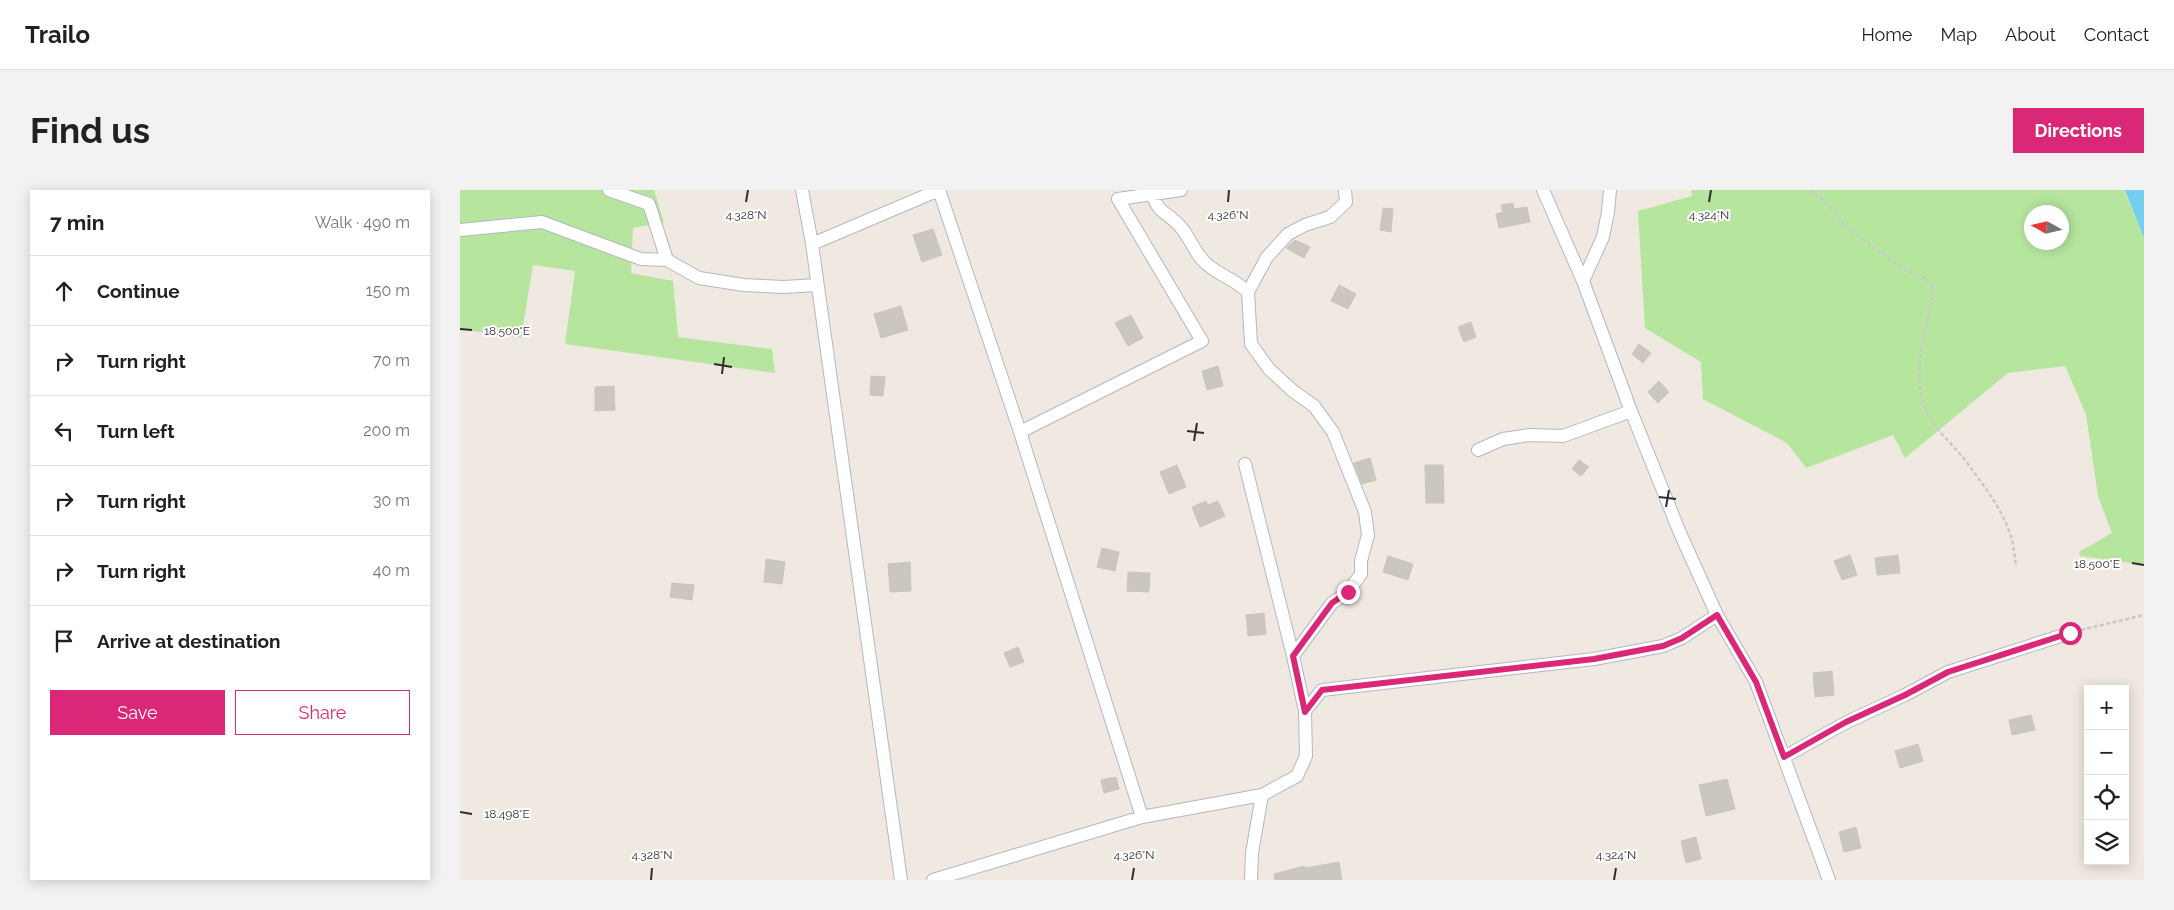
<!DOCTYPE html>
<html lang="en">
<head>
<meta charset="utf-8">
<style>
	body { margin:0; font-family:Raleway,sans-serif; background:#f2f2f2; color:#202124 }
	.controls { position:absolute; right:15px; bottom:15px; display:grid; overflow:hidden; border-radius:0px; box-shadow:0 2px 12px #0003 }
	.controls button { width:45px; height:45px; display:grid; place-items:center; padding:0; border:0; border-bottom:1px solid #e0e0e0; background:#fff; color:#202124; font:25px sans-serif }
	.compass { position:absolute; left:1564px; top:15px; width:45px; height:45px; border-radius:50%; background:#fff; box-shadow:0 2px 12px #0003; rotate:278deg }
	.stop { position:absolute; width:15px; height:15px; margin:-11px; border:4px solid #db2777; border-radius:50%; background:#fff }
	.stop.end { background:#db2777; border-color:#fff; box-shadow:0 1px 5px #0008 }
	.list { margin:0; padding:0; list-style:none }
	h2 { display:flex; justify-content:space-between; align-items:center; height:65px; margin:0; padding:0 20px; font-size:21px }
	h2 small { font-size:16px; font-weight:400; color:#757577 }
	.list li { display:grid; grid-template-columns:32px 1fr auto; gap:15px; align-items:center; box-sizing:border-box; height:70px; padding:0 20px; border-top:1px solid #e0e0e0 }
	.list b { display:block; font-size:19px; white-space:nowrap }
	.list em { font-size:16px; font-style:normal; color:#757577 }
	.actions { display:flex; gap:10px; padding:15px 20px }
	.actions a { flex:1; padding:11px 0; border:1px solid #db2777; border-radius:0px; text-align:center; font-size:18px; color:#db2777 }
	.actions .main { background:#db2777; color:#fff }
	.icon { flex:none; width:28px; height:28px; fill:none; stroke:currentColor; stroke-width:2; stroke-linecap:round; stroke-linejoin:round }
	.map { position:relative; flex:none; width:1684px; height:690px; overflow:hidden; border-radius:0px }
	header { display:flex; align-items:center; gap:30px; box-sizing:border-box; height:70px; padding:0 25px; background:#fff; border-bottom:1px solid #e0e0e0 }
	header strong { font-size:24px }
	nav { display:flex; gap:28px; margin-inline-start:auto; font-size:18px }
	.intro { display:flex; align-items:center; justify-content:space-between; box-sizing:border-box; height:120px; padding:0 30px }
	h1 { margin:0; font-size:35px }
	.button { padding:12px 22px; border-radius:0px; background:#db2777; color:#fff; font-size:18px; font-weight:700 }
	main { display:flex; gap:30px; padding:0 30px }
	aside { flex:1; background:#fff; border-radius:0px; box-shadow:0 2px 12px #0003 }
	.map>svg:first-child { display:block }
</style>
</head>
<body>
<header>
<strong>Trailo</strong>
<nav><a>Home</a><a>Map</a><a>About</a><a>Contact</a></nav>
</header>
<div class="intro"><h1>Find us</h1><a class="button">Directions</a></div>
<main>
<aside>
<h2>7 min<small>Walk · 490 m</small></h2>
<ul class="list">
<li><svg class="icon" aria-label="ahead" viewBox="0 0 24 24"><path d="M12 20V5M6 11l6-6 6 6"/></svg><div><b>Continue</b></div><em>150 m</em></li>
<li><svg class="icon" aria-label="right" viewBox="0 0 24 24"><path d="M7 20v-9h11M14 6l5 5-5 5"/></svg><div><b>Turn right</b></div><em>70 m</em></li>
<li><svg class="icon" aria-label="left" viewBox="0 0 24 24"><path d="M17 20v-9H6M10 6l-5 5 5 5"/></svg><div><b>Turn left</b></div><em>200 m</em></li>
<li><svg class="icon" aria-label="right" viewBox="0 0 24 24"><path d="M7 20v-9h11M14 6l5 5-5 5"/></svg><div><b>Turn right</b></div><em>30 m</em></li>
<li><svg class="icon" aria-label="right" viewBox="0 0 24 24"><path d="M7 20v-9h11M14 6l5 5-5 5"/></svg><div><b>Turn right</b></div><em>40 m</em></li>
<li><svg class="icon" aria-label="arrive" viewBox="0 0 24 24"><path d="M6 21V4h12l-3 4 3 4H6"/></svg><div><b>Arrive at destination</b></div></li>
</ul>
<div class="actions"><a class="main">Save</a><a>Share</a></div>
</aside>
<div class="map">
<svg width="1684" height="690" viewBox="0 0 1684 690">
	<rect width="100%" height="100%" fill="#efe9e1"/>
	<!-- green -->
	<path fill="#b6e59e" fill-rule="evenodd" d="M0,0H194L204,32L173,38L171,83L213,91L218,147L312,159L315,183L105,154L115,81L73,75L61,148L0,139Z
		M1231,0H1664L1684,48V375L1620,366L1619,362L1652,343L1638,306L1626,224L1605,176L1548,183L1445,268L1433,245L1346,278L1327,253L1243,209L1241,172L1185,138L1178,21L1232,6ZM1572,22H1602V52H1572Z"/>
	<!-- water -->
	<path fill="#75cff0" d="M1664,0H1684V48L1665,1Z"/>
	<!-- building -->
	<path fill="#cbc7bf" stroke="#cbc5ba" d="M1053,13L1054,19L1067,17L1070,32L1039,38L1036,24L1043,22L1041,15Z
		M923,18L933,19L931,42L920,40Z
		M473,39L482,65L462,72L453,45Z
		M835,50L850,57L844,68L826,58Z
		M879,95L896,104L888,119L871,111Z
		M441,116L448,140L421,148L414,124Z
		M671,125L683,148L668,156L655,133Z
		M1011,132L1016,147L1004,152L998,137Z
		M1179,154L1191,163L1183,173L1172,164Z
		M758,176L763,196L747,200L742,181Z
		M411,186L425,187L423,206L410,205Z
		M1199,191L1209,202L1198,213L1188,202Z
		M154,196L155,220L135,221V197Z
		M910,268L916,290L902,294L894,273Z
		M1119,270L1129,277L1121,286L1112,279Z
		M717,275L726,297L709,304L700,282Z
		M965,275H983L984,313H966Z
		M746,311L748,315L758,311L765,326L740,337L732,317Z
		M642,358L659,362L655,381L637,377Z
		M1390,365L1397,385L1382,390L1374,371Z
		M1438,365L1440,383L1417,385L1415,368Z
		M928,366L953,374L948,390L923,382Z
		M306,369L325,372L322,394L304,392Z
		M450,372L451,401L430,402L428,374Z
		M668,382L690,383L689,402L667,401Z
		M212,393L234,395L232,410L210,407Z
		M804,423L806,444L788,446L786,425Z
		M558,457L564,472L550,477L544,463Z
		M1372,481L1374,505L1355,507L1353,483Z
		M1571,525L1575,540L1552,545L1549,530Z
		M1458,554L1463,571L1440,578L1435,561Z
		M656,587L659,599L644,603L641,590Z
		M1267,589L1275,619L1246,626L1239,595Z
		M1396,637L1401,658L1384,662L1379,642Z
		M1236,647L1241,669L1226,673L1221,651Z
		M879,672L882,690H815L814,684L844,676L845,678Z"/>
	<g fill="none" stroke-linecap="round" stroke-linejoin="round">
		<!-- street casing -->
		<g stroke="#b4b7c1" stroke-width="14">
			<path id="street" d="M149,0L189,14L207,70L239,88L284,95L324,97L357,95
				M342,0L352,54L441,690
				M479,0L560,242L682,627
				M1083,0L1123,91L1171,221L1220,343L1257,425L1296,492L1369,690
				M692,4C699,23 703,20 717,33C730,45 734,65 749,76C763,87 774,89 788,102L791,154L809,179L833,201L854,216L873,242L905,322L908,345L901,371V384L888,402L872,413L833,466
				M0,40L82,32L181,69L207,70
				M352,54L479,0
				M1123,91L1143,47L1148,22L1150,0
				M788,102L807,67L828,44L845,35L870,27L886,12L885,0
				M560,242L742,151L658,9L721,0
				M1018,260L1043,249L1069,245L1103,246L1171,221
				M785,274L833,466L845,521
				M1324,567L1387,532L1445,505L1488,482L1610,443
				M473,690L682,627L802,605L837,586L846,566L845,521L862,500L1134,469L1203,456L1222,448L1257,425
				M791,690L792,663L802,605"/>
		</g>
		<!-- path -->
		<path stroke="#c9c9c9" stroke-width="2.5" stroke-dasharray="4 2.5" stroke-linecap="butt" d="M1350,0L1370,16L1387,38L1445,80L1466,88L1474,99C1468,135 1453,172 1462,209C1469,238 1494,253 1510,277C1526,298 1545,324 1552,350C1554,359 1555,368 1556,377
			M1621,440L1684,425"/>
		<!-- street -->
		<use href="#street" stroke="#fff" stroke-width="12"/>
	</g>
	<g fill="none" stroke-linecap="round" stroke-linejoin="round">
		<!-- route -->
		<path stroke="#db2777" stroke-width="6" d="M888,402L872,413L833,466L845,522L862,500L1134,469L1203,456L1222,448L1257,425L1296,492L1324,567L1386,532L1445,505L1488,482L1610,443"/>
	</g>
	<!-- ticks -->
	<path fill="none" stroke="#2e2e2e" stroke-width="2" d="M286,12L288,0M768,12L769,0M1249,12L1251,0M0,139L12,140M254,174L272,177M262,184L264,167M727,241L744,243M734,251L737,233M1199,307L1216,309M1206,317L1209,300M1672,373L1684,375M0,622L12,624M191,690L192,678M672,690L674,678M1154,690L1156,678"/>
	<g font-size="12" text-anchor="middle" fill="#2e2e2e" stroke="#fff" stroke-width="4" stroke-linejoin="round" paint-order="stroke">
		<text x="286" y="29">4.328°N</text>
		<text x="768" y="29">4.326°N</text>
		<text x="1249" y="29">4.324°N</text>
		<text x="47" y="145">18.500°E</text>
		<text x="1637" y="378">18.500°E</text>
		<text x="47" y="628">18.498°E</text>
		<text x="192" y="669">4.328°N</text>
		<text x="674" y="669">4.326°N</text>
		<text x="1156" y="669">4.324°N</text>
	</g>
</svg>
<div class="controls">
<button>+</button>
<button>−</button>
<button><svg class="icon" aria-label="locate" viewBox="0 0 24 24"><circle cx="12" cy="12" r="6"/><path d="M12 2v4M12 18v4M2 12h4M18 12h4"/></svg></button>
<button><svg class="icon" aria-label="layers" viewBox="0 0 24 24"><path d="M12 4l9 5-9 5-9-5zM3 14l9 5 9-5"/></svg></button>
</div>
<svg class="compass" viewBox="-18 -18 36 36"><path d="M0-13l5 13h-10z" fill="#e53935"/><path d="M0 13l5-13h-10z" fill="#757577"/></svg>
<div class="stop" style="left:1610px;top:443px"></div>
<div class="stop end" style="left:888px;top:402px"></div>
</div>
</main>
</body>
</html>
